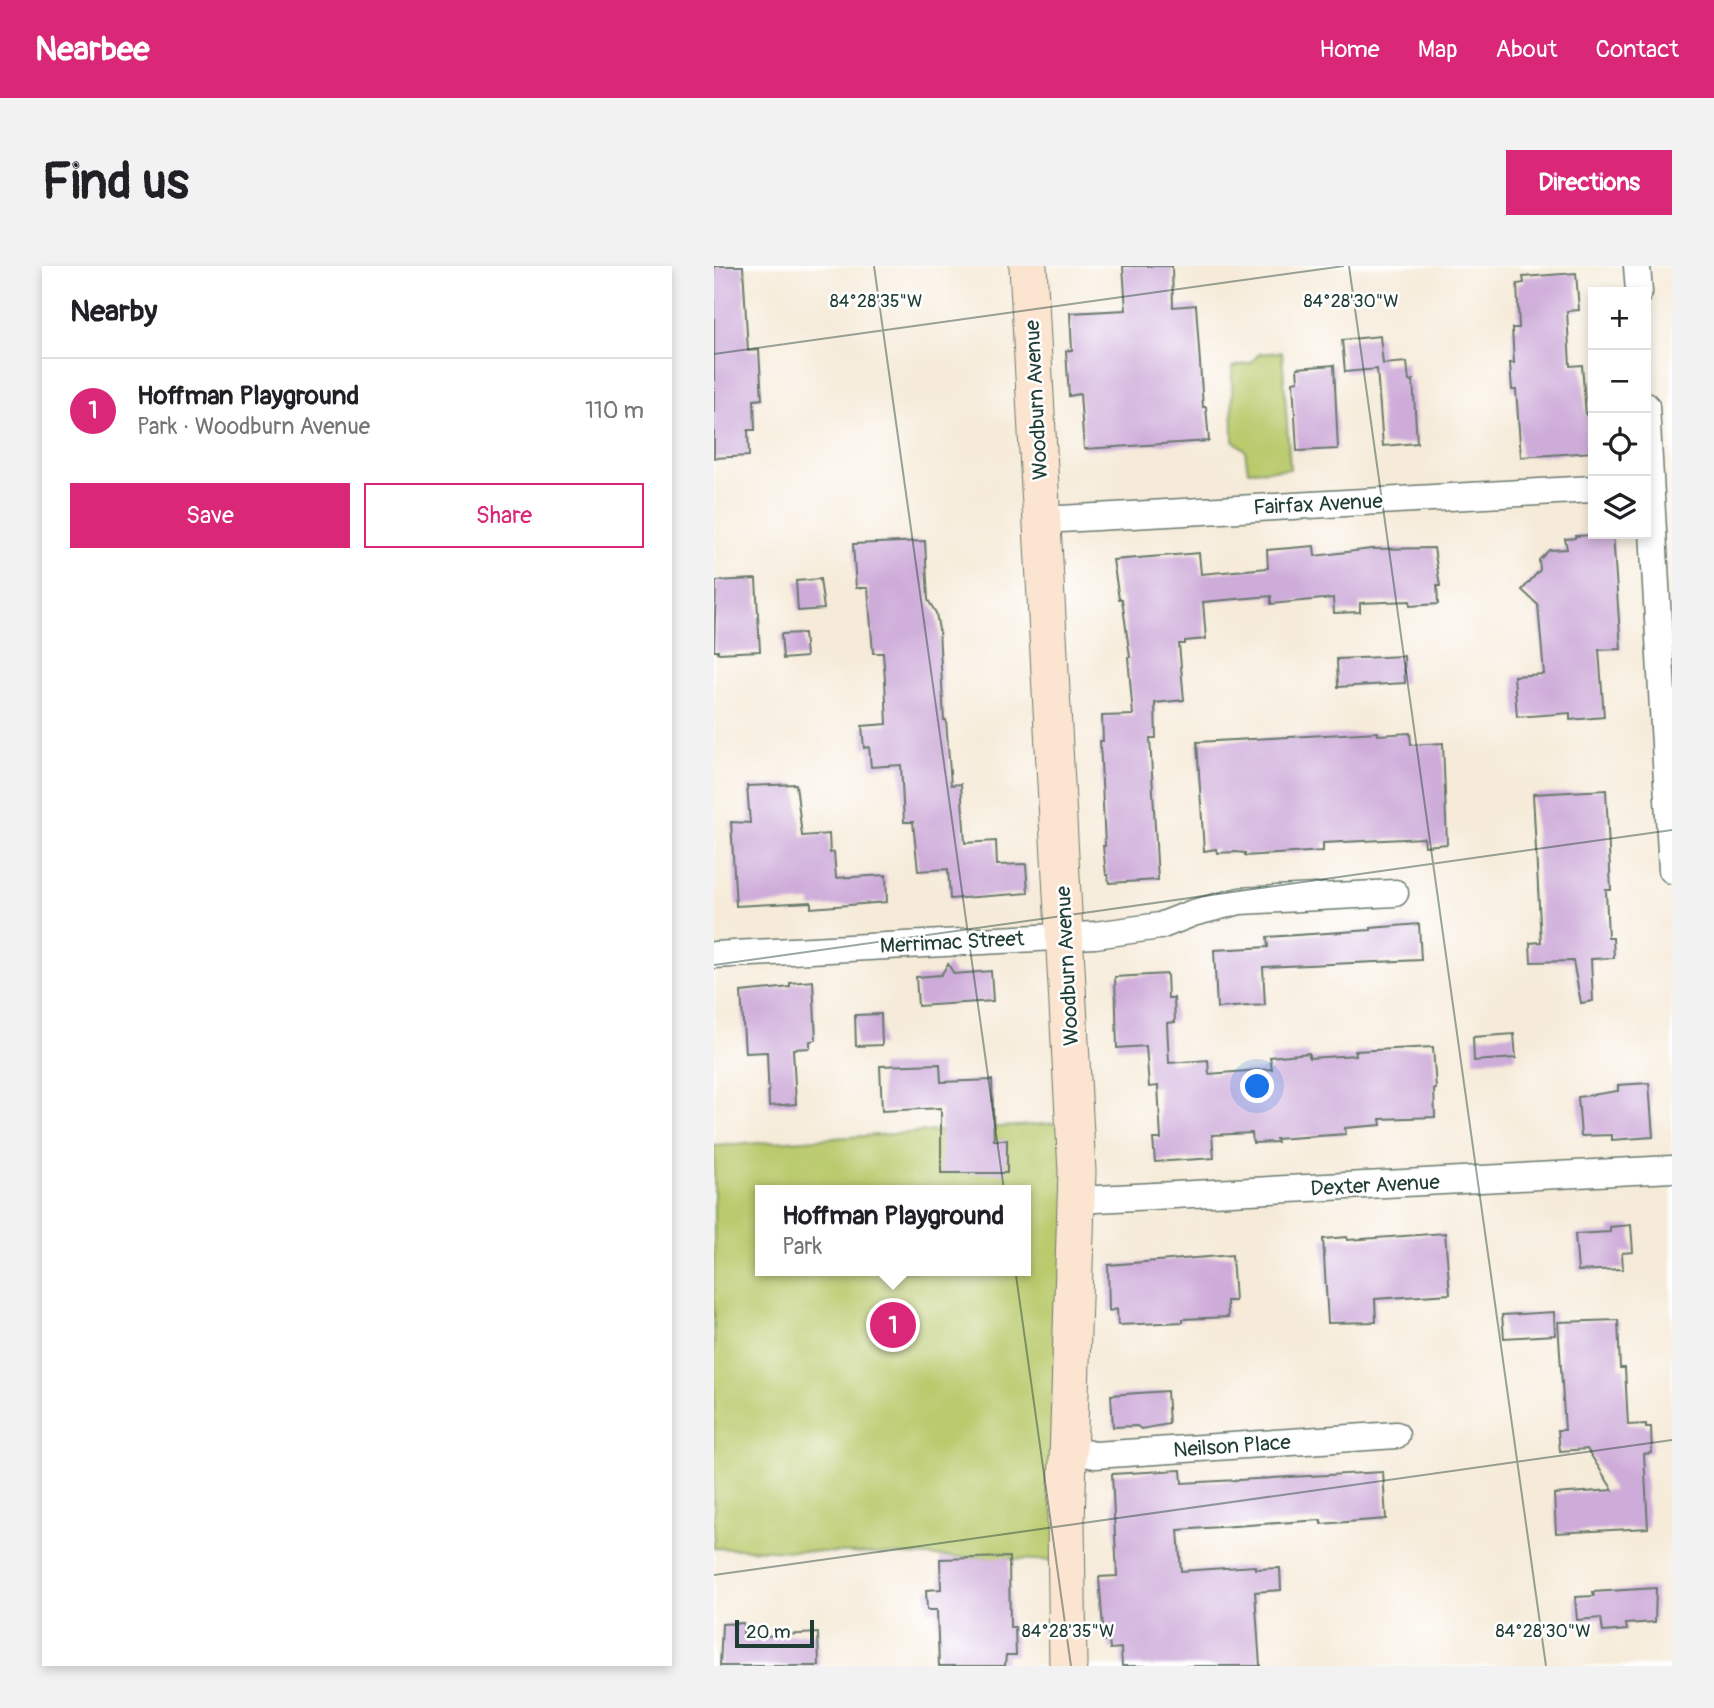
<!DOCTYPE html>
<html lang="en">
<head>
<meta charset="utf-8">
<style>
	body { margin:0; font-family:Pangolin,sans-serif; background:#f2f2f2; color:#202124 }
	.controls { position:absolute; right:21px; top:21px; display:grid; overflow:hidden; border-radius:0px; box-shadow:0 4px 10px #0003 }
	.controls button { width:63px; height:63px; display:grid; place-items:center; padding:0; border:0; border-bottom:2px solid #e0e0e0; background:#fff; color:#202124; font:35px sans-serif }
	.scale { position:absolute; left:21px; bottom:18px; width:79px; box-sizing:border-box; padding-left:7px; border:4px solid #1f3d34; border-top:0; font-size:19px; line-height:24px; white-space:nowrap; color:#1f3d34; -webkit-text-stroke:5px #fff; paint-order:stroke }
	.you { position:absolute; left:544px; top:821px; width:24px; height:24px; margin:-18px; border:5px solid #fff; border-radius:50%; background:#1a73e8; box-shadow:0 0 0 10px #1a73e833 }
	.badge { display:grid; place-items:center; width:46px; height:46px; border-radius:50%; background:#db2777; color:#fff; font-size:23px; font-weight:700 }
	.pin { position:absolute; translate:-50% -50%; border:4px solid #fff; box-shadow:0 2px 7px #0006 }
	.popup { position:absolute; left:41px; top:919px; width:276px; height:91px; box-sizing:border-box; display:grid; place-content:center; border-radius:0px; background:#fff; filter:drop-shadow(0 2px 5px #0005); font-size:23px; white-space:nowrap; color:#757577 }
	.popup b { font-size:26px; color:#202124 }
	.popup::after { content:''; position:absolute; left:50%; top:100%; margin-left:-14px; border:14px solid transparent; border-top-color:#fff }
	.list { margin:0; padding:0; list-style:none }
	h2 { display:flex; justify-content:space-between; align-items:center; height:91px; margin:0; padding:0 28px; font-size:30px }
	h2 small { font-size:23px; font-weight:400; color:#757577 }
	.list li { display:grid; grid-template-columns:46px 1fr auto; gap:21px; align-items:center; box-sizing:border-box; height:105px; padding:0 28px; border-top:2px solid #e0e0e0 }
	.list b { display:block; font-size:26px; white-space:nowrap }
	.list p { margin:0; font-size:23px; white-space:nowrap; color:#757577 }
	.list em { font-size:23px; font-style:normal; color:#757577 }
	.actions { display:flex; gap:14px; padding:21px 28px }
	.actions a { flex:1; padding:16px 0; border:2px solid #db2777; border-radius:0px; text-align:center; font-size:24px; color:#db2777 }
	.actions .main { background:#db2777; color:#fff }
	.icon { flex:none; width:38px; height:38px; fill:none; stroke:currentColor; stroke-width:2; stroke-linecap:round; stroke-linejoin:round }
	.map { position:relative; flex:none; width:958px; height:1400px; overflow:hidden; border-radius:0px }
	header { display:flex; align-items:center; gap:42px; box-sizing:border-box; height:98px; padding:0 35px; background:#db2777; color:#fff }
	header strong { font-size:33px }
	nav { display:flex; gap:38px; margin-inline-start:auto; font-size:24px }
	.intro { display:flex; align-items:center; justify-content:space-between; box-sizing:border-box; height:168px; padding:0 42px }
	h1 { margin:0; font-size:49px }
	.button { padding:18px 32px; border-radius:0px; background:#db2777; color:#fff; font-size:24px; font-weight:700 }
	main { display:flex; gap:42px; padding:0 42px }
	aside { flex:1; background:#fff; border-radius:0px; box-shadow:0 4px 10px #0003 }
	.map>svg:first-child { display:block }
</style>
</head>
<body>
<header>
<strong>Nearbee</strong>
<nav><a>Home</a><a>Map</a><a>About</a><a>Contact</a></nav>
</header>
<div class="intro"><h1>Find us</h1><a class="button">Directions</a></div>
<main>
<aside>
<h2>Nearby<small></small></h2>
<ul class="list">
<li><span class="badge">1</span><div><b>Hoffman Playground</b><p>Park · Woodburn Avenue</p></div><em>110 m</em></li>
</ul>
<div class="actions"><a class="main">Save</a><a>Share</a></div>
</aside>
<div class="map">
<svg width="958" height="1400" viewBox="0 0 958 1400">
	<rect width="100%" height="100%" fill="#fff"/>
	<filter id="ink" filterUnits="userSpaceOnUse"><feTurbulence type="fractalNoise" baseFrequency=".0143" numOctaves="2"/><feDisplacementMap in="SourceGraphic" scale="14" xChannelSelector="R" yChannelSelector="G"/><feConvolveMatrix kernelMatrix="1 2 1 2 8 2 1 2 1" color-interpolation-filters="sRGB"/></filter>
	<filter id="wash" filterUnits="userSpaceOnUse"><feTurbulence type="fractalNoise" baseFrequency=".00686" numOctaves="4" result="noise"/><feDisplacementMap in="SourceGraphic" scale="28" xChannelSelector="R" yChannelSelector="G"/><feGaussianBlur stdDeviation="1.57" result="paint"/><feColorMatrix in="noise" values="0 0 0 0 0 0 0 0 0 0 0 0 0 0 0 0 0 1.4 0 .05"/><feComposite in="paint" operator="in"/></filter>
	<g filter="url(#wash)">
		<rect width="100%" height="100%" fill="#f6ebd9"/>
		<!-- green -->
		<path fill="#baca6d" stroke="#6c8450" stroke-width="2" fill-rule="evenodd" d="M568,86L576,203L534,205L531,184L519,174L518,101L537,97L545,88Z
			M360,856L352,1295L0,1282V880ZM46,924H312V1005H46Z"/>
		<g id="blocks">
			<!-- building -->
			<path fill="#ceacd9" d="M0,0H29L34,85L45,84L48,133L40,134L41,164H34L35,190L0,192Z
				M409,0H458L459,41L482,39L489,141H492L495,175L370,183L366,128L355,130L352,85L358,84L356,47L412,44Z
				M862,7L865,44L853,45L856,100L868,99L872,149L879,148V186L807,191L802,124H798L796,97H800L798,62H805L803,18L810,17L809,11Z
				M666,70L669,98L693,96L695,115L699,114L703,177L669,180L663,103L631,106L628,74Z
				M620,99L624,183L583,185L579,116L584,115L583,102Z
				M899,268L907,383L885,384L890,451L856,454V447L803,451L800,410L830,408L824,339L808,324L826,304L825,294L835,284L853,283L851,273L861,272V270Z
				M211,275L214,334L222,347L225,364L230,454H232L237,519L247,518L251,577L282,575L283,599L312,598L314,627L236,633L234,603L204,605L199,556H190L187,499L157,501L155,481L150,482L148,460L173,458L171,414L169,387H159L154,322H142L139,278Z
				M600,280L601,290L657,283L720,282L726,320H723L724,338L696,340V335L646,337V346L620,347L619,332L557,338V330L489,336L492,373L471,375V378H465L470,434L441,437L442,472H436L444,614L395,617L394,609H392L389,580H391L386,475H389L388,450L419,449L414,391H416L408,333H405L399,294L485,287L487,308L554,302L553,284Z
				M42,313L46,385L4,387V385H0L2,315Z
				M106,313L110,343L84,345L82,315Z
				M90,367L92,391L69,393L67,368Z
				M690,390L691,417L624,421L623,393Z
				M664,466V469L696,467L697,479L729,477L733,578L711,580L710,572L609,577V585L531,590V587L521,586L503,587L502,583L490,585L483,476Z
				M82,518L88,570L115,568L116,587L120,586L122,612L172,609L173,636L97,642V636L22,640L17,556L36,557L33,520Z
				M892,524L897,624H892L894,672H899L900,692L877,693L879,735L867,737L859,695L817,696L816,677L827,676L819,528Z
				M705,658L707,694L549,701L551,739L503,742L500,684L554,681L553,671L657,664V662Z
				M234,698L240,708L277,705L279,735L204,740L202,711L227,709Z
				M453,708L454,732H460L461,756L453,757L455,797L494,794L495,808L558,803L556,791L595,787V792L642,789L641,785L719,781L722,823H720L721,851L666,853L667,859L631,862L632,868L562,873L563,876L539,877L538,867L498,869L500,892L441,896L439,873H447L444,820L435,821L432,780L403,782L401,711Z
				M99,715L102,774L96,775V782L79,783L82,838L55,840L53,786L31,787L27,726L76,721V717Z
				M167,748L168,779L142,780L141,749Z
				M800,768L802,792L760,795L759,771Z
				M226,798L227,816L278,814L280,874H293V907H227V842L168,845L166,800Z
				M935,817L939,871L898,874V869L867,870L864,831L904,825V819Z
				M917,959L919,986L908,987L909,1003L864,1005L861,968L896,966V961Z
				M731,967L736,1028L661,1033L662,1056L614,1057L609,973L633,971L634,974Z
				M518,989L521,1035H513L514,1051L469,1053V1056L404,1059L403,1043L395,1045L394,999Z
				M840,1046L841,1069L790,1072L788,1049Z
				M904,1054L906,1102H911L914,1159L932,1158V1161H937L938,1187L930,1188L934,1262L842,1267L840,1228L899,1224L873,1183L846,1185L844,1164H851L844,1056Z
				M453,1125L455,1158L427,1163L423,1160L399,1161L397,1129Z
				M467,1204L468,1217L669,1206L672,1253L607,1258V1254L464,1264L467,1305L541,1300V1303L566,1302L567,1324L541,1326L546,1400H408L407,1382L396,1383L395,1375H390L385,1311L403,1310L398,1208Z
				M295,1291L296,1361H301L302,1389H292L291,1400H225L223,1344H213L212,1324L227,1323L226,1293Z
				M942,1322L941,1356L912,1358L913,1364L889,1366L887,1352L863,1354L861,1331L880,1330L879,1326Z
				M29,1357V1371L104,1367L105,1400H6L8,1358Z"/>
		</g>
	</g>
	<g filter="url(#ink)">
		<use href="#blocks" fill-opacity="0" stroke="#6a7a6e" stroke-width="2"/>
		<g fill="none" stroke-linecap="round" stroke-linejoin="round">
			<!-- street casing -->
			<g stroke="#6a7a6e" stroke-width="29">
				<path id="street" d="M923,0L925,26
					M932,140L958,604
					M329,254L879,223
					M0,689L381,669L446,660L479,647L526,635L681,627
					M363,934L958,903
					M355,1184L381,1189L682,1169"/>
			</g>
			<!-- secondary casing -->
			<g stroke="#6a7a6e" stroke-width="39">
				<path id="secondary" d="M314,0L363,905L352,1256L354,1400"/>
			</g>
			<!-- street -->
			<use href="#street" stroke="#fff" stroke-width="26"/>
			<!-- secondary -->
			<use href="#secondary" stroke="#fce5d0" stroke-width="37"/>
		</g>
	</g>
	<!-- ticks -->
	<path fill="none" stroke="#1f3d34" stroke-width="2" stroke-opacity="0.45" d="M160,0L357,1400M635,0L832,1400M0,88L630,0M0,699L958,564M0,1309L958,1174"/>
	<g text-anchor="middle" stroke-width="5" stroke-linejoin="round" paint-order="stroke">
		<!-- street labels -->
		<g font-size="21" fill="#1f3d34" stroke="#fff">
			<text transform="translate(322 134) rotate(-93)" y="7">Woodburn Avenue</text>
			<text transform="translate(604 238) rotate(-3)" y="7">Fairfax Avenue</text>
			<text transform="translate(238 676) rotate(-3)" y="7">Merrimac Street</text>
			<text transform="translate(353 700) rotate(-93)" y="7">Woodburn Avenue</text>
			<text transform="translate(661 919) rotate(-3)" y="7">Dexter Avenue</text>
			<text transform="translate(518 1180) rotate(-4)" y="7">Neilson Place</text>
		</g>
	</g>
	<g font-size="18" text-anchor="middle" fill="#1f3d34" stroke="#fff" stroke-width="5" stroke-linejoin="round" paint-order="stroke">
		<text x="162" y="41">84°28'35"W</text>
		<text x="637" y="41">84°28'30"W</text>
		<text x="354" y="1371">84°28'35"W</text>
		<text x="829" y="1371">84°28'30"W</text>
	</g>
</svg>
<div class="controls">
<button>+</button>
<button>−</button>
<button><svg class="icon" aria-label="locate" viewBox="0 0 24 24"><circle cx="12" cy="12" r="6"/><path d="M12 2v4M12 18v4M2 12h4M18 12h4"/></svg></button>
<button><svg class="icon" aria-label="layers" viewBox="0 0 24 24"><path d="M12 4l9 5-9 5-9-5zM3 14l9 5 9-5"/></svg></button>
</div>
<div class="scale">20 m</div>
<div class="you"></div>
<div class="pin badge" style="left:179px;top:1059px">1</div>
<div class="popup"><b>Hoffman Playground</b>Park</div>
</div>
</main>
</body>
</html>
